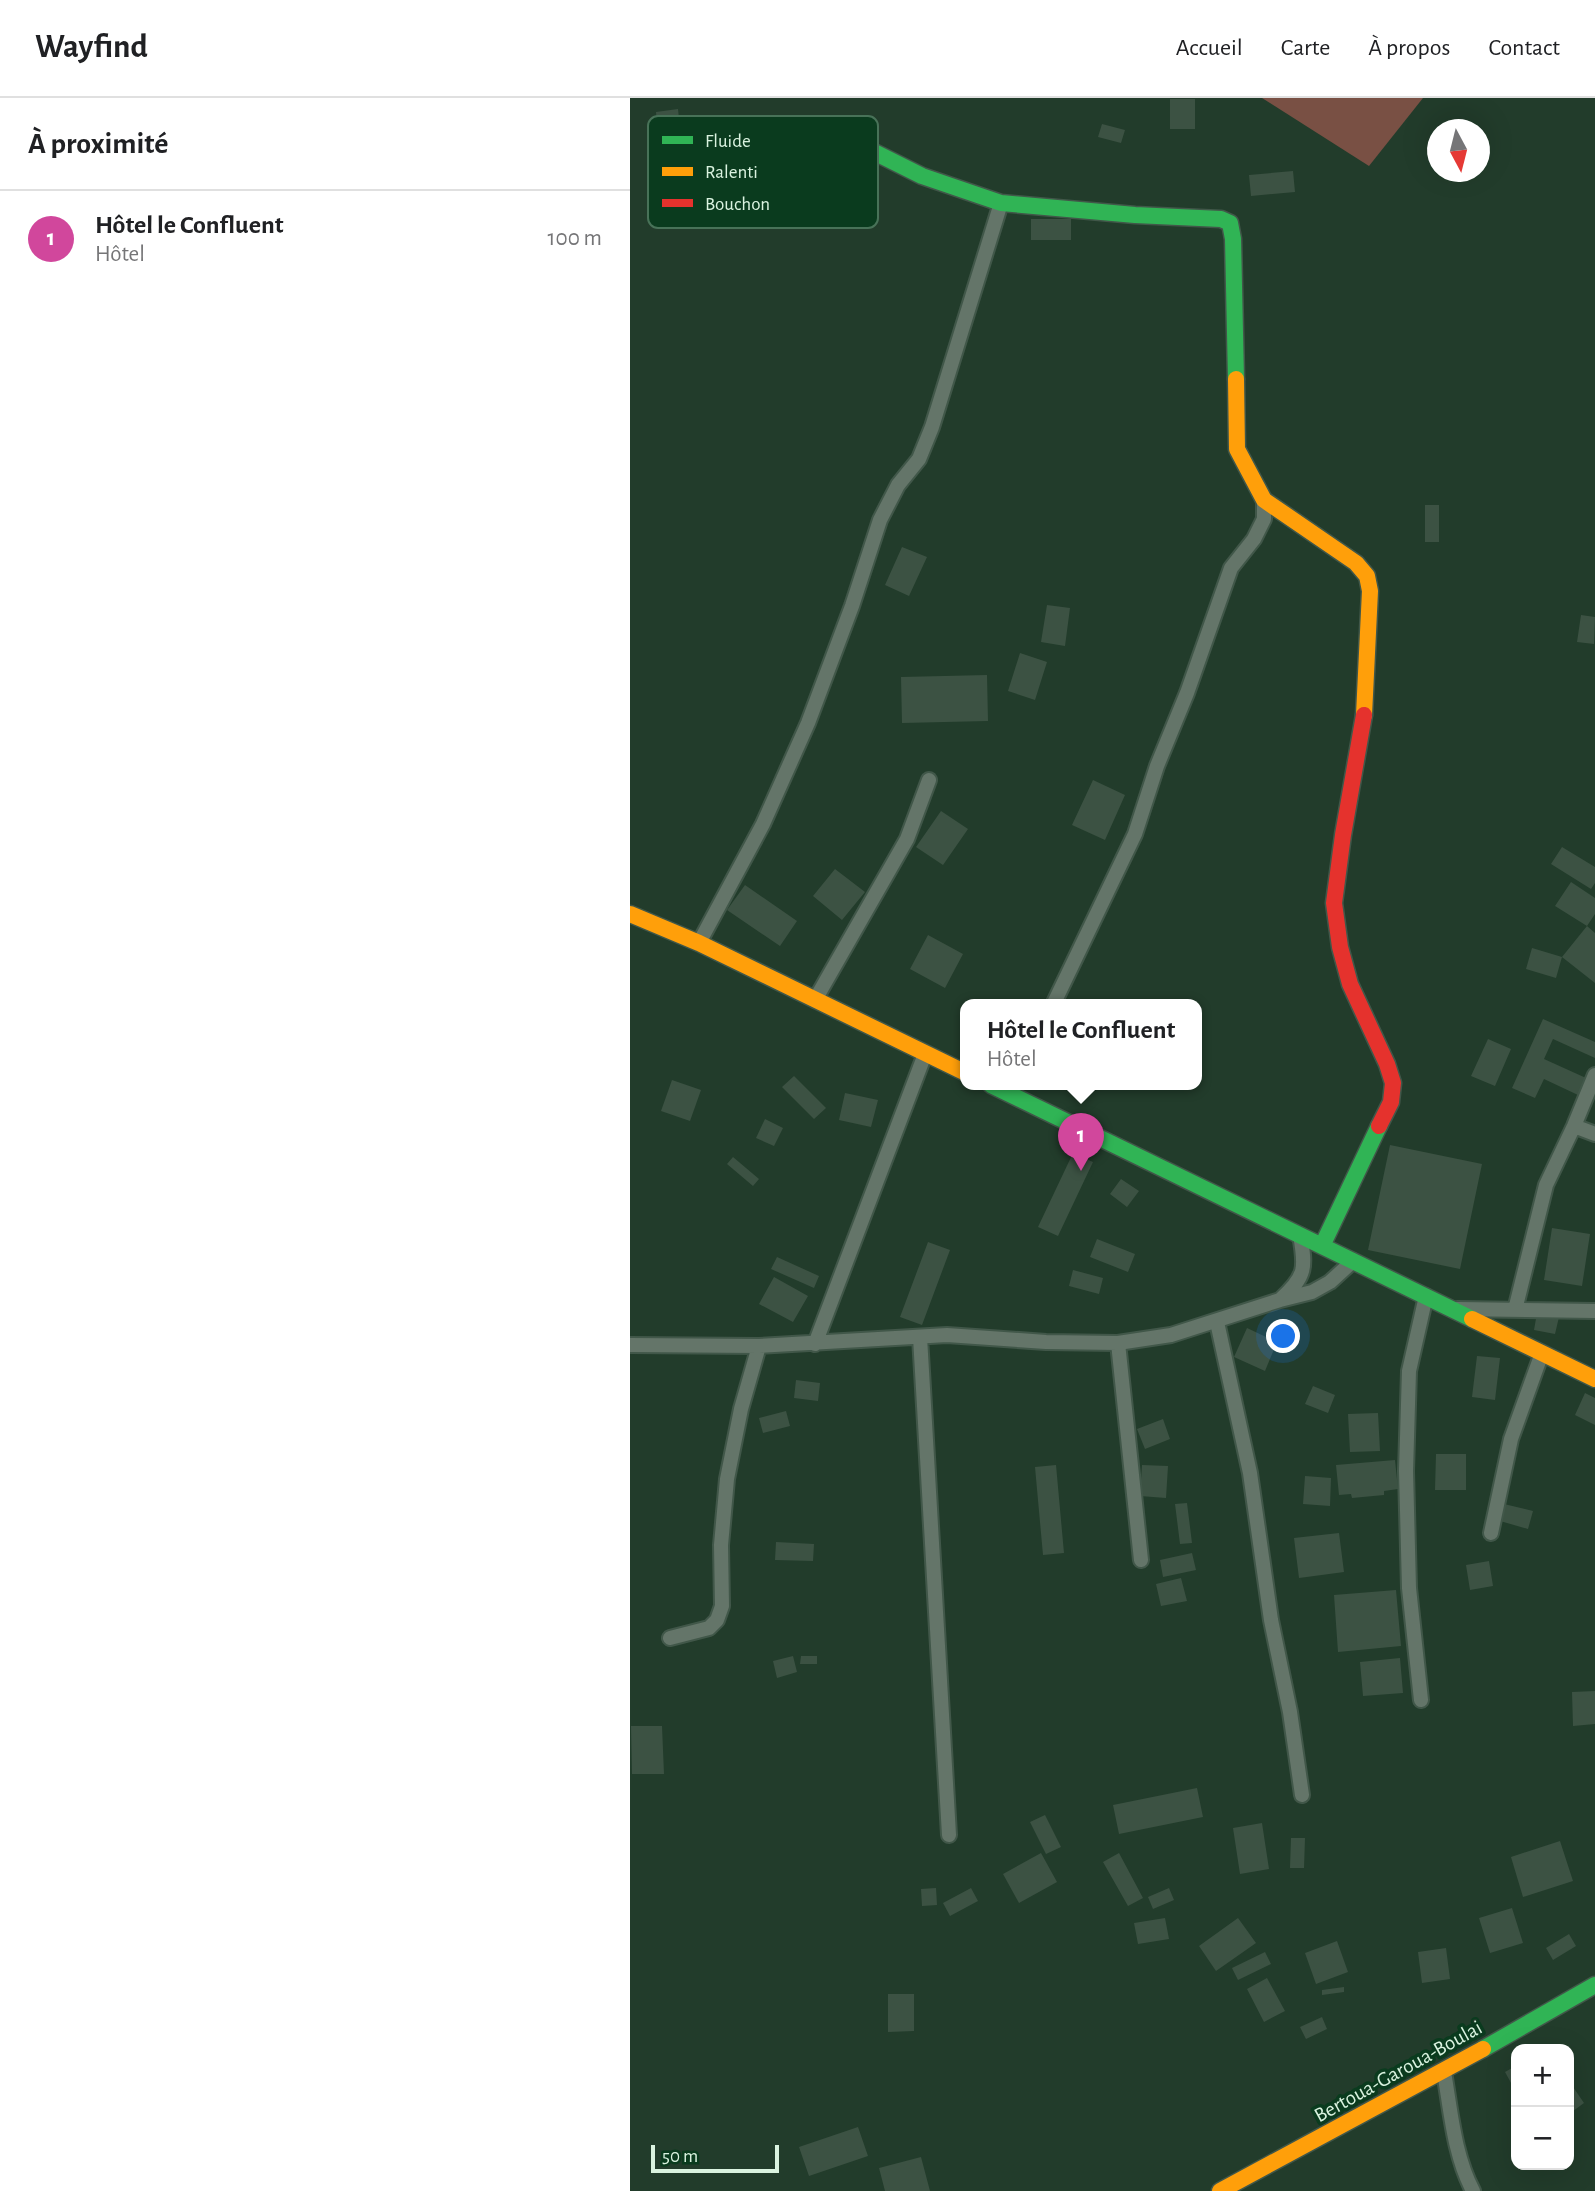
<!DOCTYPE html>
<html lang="fr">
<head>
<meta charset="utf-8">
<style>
	body { margin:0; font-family:"Alegreya Sans",sans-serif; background:#f6f6f6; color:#202124 }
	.controls { position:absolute; right:21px; bottom:21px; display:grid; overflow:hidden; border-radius:14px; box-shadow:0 7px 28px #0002 }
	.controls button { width:63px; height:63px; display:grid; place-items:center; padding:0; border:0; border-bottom:2px solid #e0e0e0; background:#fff; color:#202124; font:35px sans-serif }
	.compass { position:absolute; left:797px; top:21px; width:63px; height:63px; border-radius:50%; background:#fff; box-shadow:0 7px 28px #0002; rotate:173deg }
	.scale { position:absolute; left:21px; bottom:18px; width:128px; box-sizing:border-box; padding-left:7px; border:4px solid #daf3e0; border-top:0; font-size:19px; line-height:24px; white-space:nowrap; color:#daf3e0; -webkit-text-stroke:5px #0a3b1e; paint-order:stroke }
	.you { position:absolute; left:654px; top:1239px; width:24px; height:24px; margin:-18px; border:5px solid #fff; border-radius:50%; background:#1a73e8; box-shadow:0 0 0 10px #1a73e833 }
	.badge { display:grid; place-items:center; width:46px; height:46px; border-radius:50%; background:#57635c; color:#fff; font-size:23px; font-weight:700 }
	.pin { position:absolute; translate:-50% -58px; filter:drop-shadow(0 2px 4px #0008) }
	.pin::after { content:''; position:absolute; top:37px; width:24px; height:21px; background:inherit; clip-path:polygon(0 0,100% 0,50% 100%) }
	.popup { position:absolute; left:330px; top:901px; width:242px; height:91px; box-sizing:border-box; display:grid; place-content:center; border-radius:14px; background:#fff; filter:drop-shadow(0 2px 5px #0005); font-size:23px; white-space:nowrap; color:#757577 }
	.popup b { font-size:26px; color:#202124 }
	.popup::after { content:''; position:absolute; left:50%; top:100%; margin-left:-14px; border:14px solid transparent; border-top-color:#fff }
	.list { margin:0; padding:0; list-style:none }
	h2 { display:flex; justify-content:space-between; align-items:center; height:91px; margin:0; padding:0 28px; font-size:30px }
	h2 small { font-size:23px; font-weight:400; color:#757577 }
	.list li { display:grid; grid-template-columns:46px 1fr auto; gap:21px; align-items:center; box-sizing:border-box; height:98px; padding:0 28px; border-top:2px solid #e0e0e0 }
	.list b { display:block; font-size:26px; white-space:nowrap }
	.list p { margin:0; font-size:23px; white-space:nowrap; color:#757577 }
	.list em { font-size:23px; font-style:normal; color:#757577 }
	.map { position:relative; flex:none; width:965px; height:2093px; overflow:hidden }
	header { display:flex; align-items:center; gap:42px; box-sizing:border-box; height:98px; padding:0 35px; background:#fff; border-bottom:2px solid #e0e0e0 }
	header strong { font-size:33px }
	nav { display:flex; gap:38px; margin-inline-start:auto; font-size:24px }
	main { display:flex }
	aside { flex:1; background:#fff }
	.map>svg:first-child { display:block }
</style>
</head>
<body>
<header>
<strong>Wayfind</strong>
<nav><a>Accueil</a><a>Carte</a><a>À propos</a><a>Contact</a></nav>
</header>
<main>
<aside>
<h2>À proximité<small></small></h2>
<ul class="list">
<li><span class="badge" style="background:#d1479c">1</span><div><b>Hôtel le Confluent</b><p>Hôtel</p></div><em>100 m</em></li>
</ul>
</aside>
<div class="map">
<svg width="965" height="2093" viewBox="0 0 965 2093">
	<rect width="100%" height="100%" fill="#223c2b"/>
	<!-- green -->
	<path fill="#795044" d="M632,0H793L739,68Z"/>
	<!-- building -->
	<path fill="#3c5243" d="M540,1H565V31H540Z
		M48,11L51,39L28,41L26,14Z
		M472,26L495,32L491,45L468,39Z
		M84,35L111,36L110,62L83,61Z
		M663,73L665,94L621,98L619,77Z
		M179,119V129H159V120Z
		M401,121H441V142H401Z
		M795,407H809V444H795Z
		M272,449L297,459L279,498L255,487Z
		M417,507L440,510L435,548L411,544Z
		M951,517L965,519L964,546L947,544Z
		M390,555L417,564L405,602L378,593Z
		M357,577L358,623L272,625L271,579Z
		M463,682L495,697L475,742L442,727Z
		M311,713L338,731L313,767L286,749Z
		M932,749L965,769V785L961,791L921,766Z
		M205,771L235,794L212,822L183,798Z
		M941,784L965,800V816L957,828L925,808Z
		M115,787L167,823L150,848L97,812Z
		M957,828L965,835V885L932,859Z
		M298,837L333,856L315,890L280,871Z
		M902,850L932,859L926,880L896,871Z
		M913,921L965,944V960L923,941L914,961L956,980L948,997L914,981L905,1000L882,990Z
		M858,941L881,951L865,988L841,978Z
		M164,978L196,1010L184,1021L152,989Z
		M42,982L71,992L60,1023L31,1013Z
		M215,995L248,1002L241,1029L209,1022Z
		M135,1021L153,1030L144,1048L126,1040Z
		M760,1047L852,1066L830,1171L738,1152Z
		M443,1055L463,1064L428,1138L408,1129Z
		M103,1059L129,1081L123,1088L97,1066Z
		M491,1081L509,1093L497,1109L480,1096Z
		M922,1130L960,1136L952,1188L914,1182Z
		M467,1141L505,1156L498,1174L460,1159Z
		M298,1144L320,1152L292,1227L270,1219Z
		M147,1159L189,1178L184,1190L141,1171Z
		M443,1172L473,1180L469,1196L439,1188Z
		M144,1179L178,1198L163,1224L129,1206Z
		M907,1215L929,1219L925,1236L904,1232Z
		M617,1230L647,1244L635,1273L604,1259Z
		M847,1258L870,1260L865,1302L842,1299Z
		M166,1282L190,1285L188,1303L164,1300Z
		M683,1288L705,1297L698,1315L675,1306Z
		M955,1295L965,1300V1327L945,1317Z
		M156,1313L160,1328L133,1335L129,1320Z
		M748,1315L750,1353L720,1354L718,1316Z
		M533,1321L540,1341L515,1351L507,1331Z
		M806,1356H836V1392H805Z
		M765,1362L768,1391L754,1393V1397L722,1400L721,1396L709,1397L706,1367Z
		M426,1367L434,1455L413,1457L405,1369Z
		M512,1367L538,1368L536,1400L510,1398Z
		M675,1378L701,1380L700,1408L673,1406Z
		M557,1405L562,1445L550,1446L545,1406Z
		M874,1406L903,1413L898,1431L870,1423Z
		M709,1435L714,1474L669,1480L664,1440Z
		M146,1444L184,1446L183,1463L145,1462Z
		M562,1455L566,1472L533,1479L530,1462Z
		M859,1463L863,1488L840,1492L836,1467Z
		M551,1480L557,1503L531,1508L526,1486Z
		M766,1492L771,1548L708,1554L704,1497Z
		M163,1558L167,1574L147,1580L143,1563Z
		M171,1558H187V1566H170Z
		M770,1560L773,1595L733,1598L730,1564Z
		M965,1593V1626L943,1628L942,1594Z
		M1,1628H32L34,1676H2Z
		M567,1690L573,1719L489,1736L483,1707Z
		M415,1717L431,1749L416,1756L400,1724Z
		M632,1725L639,1771L610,1776L603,1730Z
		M661,1740H675L674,1770H660Z
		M930,1743L943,1783L893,1799L881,1759Z
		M411,1755L427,1784L389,1805L373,1776Z
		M489,1755L513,1800L498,1808L473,1764Z
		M306,1790L307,1807L292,1808L291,1791Z
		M341,1790L348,1803L320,1818L313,1805Z
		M539,1790L544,1802L523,1811L518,1799Z
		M882,1810L893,1845L860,1855L849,1820Z
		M535,1820L539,1841L508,1846L504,1825Z
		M608,1820L626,1845L586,1873L569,1848Z
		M939,1836L946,1848L923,1862L916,1850Z
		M707,1843L718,1874L686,1886L675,1855Z
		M816,1850L820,1881L792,1885L788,1854Z
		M635,1854L641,1866L608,1882L602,1870Z
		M637,1880L655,1913L634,1924L617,1891Z
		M714,1889V1894L692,1897V1892Z
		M258,1896H284V1933L258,1934Z
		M692,1919L697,1931L676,1941L670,1929Z
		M882,1970L886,1977V1994L875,1974Z
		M939,1983L954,2005L939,2016Z
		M228,2029L238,2058L179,2078L169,2049Z
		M291,2059L300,2093H255L249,2070Z"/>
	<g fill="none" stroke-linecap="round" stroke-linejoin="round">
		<!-- street casing -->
		<g stroke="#415749" stroke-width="18">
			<path id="street" d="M69,845L133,726L178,625L222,508L250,422L268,387L289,361L302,329L371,105
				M185,902L277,741L299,682
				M423,907L505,736L527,668L557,595L601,470L624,441L634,421V402
				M944,1028L965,1036
				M651,1201C676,1178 676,1170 670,1137
				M827,1211L965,1213
				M885,1212L916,1087L944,1028L965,977
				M587,1224L620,1375L641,1522L660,1614L672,1697
				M290,1239L319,1737
				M488,1245L511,1462
				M185,1246L295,956
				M0,1247L129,1248L317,1237L416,1244L488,1245L541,1237L650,1202L682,1194L700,1184L723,1163
				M861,1435L881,1341L912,1255
				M40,1540L79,1530L87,1522L92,1508L91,1447L97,1381L111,1311L129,1248
				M791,1602L779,1490L776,1373L779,1273L796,1198
				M814,1974C821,2014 824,2057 843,2093"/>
		</g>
		<!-- fast casing -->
		<g stroke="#415749" stroke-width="19">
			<path id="fast" d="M218,41L292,78L371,105L505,117L591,121L600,125L603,141L606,281
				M361,987L842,1221
				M692,1148L749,1028
				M853,1951L965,1887"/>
		</g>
		<!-- slow casing -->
		<g stroke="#415749" stroke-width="19">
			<path id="slow" d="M606,281L607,351L634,402L726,465L737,478L740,493L734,617
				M0,816L69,845L336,975
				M842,1221L965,1281
				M590,2093L853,1951"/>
		</g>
		<!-- jam casing -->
		<g stroke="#415749" stroke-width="19">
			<path id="jam" d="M734,617L713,737L704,805L710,849L720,886L757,966L763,985L761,1004L749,1028"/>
		</g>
		<!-- street -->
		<use href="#street" stroke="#647569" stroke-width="14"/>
		<!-- fast -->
		<use href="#fast" stroke="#30b455" stroke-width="16"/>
		<!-- slow -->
		<use href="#slow" stroke="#ff9f0a" stroke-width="16"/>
		<!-- jam -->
		<use href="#jam" stroke="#e5322d" stroke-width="16"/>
	</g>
	<g text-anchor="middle" stroke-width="7" stroke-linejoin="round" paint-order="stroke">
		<!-- street labels -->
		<g font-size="21" fill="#daf3e0" stroke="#0a3b1e">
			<text transform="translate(768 1973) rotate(-29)" y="7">Bertoua-Garoua-Boulai</text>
		</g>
	</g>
	<!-- legend -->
	<rect x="18" y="18" width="230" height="112" rx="10" fill="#0a3b1e" stroke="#487258" stroke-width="2"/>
	<rect x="32" y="38" width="31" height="8" fill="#30b455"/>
	<rect x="32" y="69" width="31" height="9" fill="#ff9f0a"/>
	<rect x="32" y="101" width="31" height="8" fill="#e5322d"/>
	<g font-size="19" fill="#daf3e0">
		<text x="75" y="49">Fluide</text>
		<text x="75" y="80">Ralenti</text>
		<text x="75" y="112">Bouchon</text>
	</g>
</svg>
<div class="controls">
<button>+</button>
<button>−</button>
</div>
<svg class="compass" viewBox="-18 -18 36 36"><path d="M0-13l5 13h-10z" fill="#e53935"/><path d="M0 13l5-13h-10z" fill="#757577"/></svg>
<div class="scale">50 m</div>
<div class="you"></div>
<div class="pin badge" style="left:451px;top:1073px;background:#d1479c">1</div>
<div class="popup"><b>Hôtel le Confluent</b>Hôtel</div>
</div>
</main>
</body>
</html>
